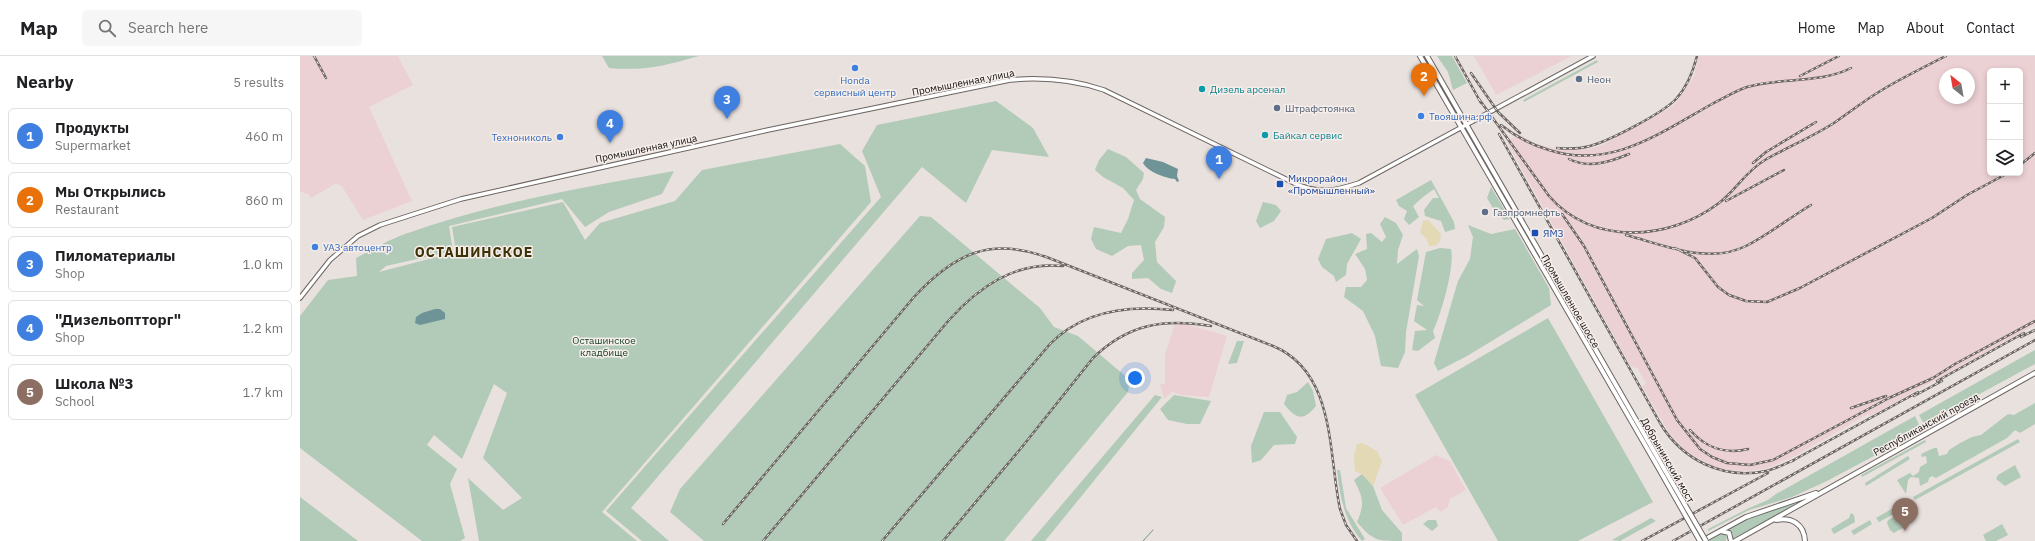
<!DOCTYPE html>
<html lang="en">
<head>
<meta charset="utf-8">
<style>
	body { margin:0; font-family:"IBM Plex Sans",sans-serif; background:#f6f6f6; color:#202124 }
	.controls { position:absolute; right:12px; top:12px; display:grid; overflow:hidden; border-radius:6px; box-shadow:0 2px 6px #0003 }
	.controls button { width:36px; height:36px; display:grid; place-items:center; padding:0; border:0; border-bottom:1px solid #e0e0e0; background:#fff; color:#202124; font:20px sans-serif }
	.compass { position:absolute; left:1639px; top:12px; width:36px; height:36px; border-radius:50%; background:#fff; box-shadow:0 2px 6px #0003; rotate:329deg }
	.you { position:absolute; left:835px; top:322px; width:14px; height:14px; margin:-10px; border:3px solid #fff; border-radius:50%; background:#1a73e8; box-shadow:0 0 0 6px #1a73e833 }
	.badge { display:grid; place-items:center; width:26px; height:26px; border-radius:50%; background:#1a73e8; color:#fff; font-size:13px; font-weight:700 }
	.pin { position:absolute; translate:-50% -33px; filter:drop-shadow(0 1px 2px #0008) }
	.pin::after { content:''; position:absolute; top:21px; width:14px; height:12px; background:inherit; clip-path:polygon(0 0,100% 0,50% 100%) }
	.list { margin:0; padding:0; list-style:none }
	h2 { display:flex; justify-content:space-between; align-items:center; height:52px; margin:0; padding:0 16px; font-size:17px }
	h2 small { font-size:13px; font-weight:400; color:#757577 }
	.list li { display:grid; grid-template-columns:26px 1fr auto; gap:12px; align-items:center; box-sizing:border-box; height:56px; margin:0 8px 8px; padding:0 8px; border:1px solid #e0e0e0; border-radius:6px }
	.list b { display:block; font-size:15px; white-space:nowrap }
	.list p { margin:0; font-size:13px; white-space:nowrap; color:#757577 }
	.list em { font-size:13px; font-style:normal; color:#757577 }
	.icon { flex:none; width:22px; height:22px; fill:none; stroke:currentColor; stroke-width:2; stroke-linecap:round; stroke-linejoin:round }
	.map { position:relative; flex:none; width:1735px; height:485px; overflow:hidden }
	header { display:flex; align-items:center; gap:24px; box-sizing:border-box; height:56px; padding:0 20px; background:#fff; border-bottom:1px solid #e0e0e0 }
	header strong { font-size:19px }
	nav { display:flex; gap:22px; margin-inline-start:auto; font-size:14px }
	.search { width:280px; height:36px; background:#f6f6f6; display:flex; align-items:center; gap:10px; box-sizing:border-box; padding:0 14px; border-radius:6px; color:#757577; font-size:15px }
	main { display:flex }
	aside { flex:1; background:#fff }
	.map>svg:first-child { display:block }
</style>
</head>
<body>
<header>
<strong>Map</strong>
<div class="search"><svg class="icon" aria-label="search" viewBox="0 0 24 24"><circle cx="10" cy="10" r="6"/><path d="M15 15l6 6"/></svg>Search here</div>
<nav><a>Home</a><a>Map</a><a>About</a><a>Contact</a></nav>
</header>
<main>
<aside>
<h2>Nearby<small>5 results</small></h2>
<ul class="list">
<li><span class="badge" style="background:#3f7fe0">1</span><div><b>Продукты</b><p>Supermarket</p></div><em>460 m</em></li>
<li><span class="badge" style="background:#e8710a">2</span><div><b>Мы Открылись</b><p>Restaurant</p></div><em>860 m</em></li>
<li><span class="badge" style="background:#3f7fe0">3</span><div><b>Пиломатериалы</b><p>Shop</p></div><em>1.0 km</em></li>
<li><span class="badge" style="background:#3f7fe0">4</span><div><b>&quot;Дизельоптторг&quot;</b><p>Shop</p></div><em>1.2 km</em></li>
<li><span class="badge" style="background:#8d6e63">5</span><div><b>Школа №3</b><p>School</p></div><em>1.7 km</em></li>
</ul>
</aside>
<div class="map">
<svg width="1735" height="485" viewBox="0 0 1735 485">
	<rect width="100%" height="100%" fill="#e9e1dd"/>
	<!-- industrial -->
	<path fill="#ecd1d4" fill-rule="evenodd" d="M0,0H98L113,29L69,51L112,145L63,164L41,129L35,128L11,142L9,139L0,135Z
		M1174,0H1272L1196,39Z
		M1399,0H1735V269L1570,360L1568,358L1495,400L1468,412L1450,415L1428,414L1410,409L1386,395L1369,377L1342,330L1346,327L1337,312L1331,311L1208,88V85L1218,78L1237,88L1259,94L1289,93L1302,89L1366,54L1376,47L1394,20ZM1690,15H1720V117H1690ZM1645,18H1669V42H1645Z
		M883,267L927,280L909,341L882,339L872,336L864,343L860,328H865V298L875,268Z
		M1136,399L1150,405L1166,434L1150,443L1148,451L1141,456L1136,451L1103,469L1080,432Z"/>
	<!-- green -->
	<path fill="#b2cab8" d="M302,0H399C364,10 345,15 309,12Z
		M1122,0H1125L1161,63L1158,62Z
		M1137,0H1152L1167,27L1153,34L1148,16Z
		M1296,1V2L1222,42L1221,40Z
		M1297,4L1298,6L1224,46L1223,44Z
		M696,45L733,72L749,101L692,94L666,147L622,111L331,452L369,485H342L306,455L581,141L562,95L577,69Z
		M1169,76L1277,263L1285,279L1275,264Z
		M540,88L565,110L571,146L302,456L337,485H179L168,422L203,454L222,442L183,402L207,337L194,328L162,403L134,379L127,389L157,413L150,428L165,482L160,485H122L0,392V260L28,224L57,220L56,202C72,194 88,184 105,178C192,147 284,131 374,115L362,138L309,156L285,171L262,143L149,170L153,195L86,210L79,216L156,196L152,171L263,146L285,184L300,167L375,145L402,114Z
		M808,93L826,101L844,117L843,123L836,134L840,143L865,161L864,171L855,186L857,206L876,225L872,237L861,233L848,222L832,223V217L844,204L841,189L828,190L812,200L796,193L791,183L794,171L821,177L828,163L834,144L823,132L803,121L795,114L799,104Z
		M1131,124L1154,166L1155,173L1145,176L1141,165L1125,160L1124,154L1133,142H1139L1134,133L1123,141L1113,150L1119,161L1109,169L1104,163L1107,155L1099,150L1096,144Z
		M1191,131L1210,163L1204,164L1194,154L1187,142Z
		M963,146L976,149L981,155L974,165L960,172L956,165Z
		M620,160L631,161L740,252L754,271L778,280L830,324L828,336L704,485H404L370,456L380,433Z
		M1085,161L1096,167L1103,179L1098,194L1097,208L1117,193L1119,200L1106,276L1105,296L1098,312L1081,310L1075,280L1063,255L1044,241L1046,231H1061L1067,224L1065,213L1055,198L1067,193L1066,178L1071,177L1082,186L1086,181L1080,168Z
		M1168,169L1191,178L1215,173L1249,232L1251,249L1167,300L1138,315L1134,307L1158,225L1170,203L1173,181Z
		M1052,177L1061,183L1047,208L1046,219L1036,226L1034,220L1022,211L1018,203L1026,183Z
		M1140,192L1151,193C1155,210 1141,259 1133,275L1135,282L1118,295L1112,294L1115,275L1127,274L1114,265L1117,249L1124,250L1117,244L1126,196Z
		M1248,262L1353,446L1278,485H1198L1115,339Z
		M937,285H944L937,307L928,308Z
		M1735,294V308L1624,368L1619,359Z
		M1008,326L1013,335L1016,350C1003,366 996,363 984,348L987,339L997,336Z
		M855,339L862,341L745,485H731Z
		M874,339L911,345L900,368H887L868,364L860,353Z
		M1735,347V368L1720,377L1715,374L1707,382L1636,422L1632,420L1629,422L1628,426L1620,430L1619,422L1611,421L1608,424L1606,438L1597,424L1610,417L1613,420L1619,416L1620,411L1627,407L1626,400L1622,401L1621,398L1634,392H1637L1639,400L1647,398L1649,394L1660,387L1672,381L1681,379L1708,358L1714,359Z
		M964,356H980L997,381L995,388L974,389L961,404L952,407L951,390Z
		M1615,360L1621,373L1615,378L1527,425L1492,441L1449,454L1408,475V473L1449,452L1468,444L1476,438Z
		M1718,383L1720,386L1615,444L1613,441Z
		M1625,384L1626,386L1562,421L1561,419Z
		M1608,400L1610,403L1566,430L1565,427Z
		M1715,409L1721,421L1705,430L1696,423L1698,419Z
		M1037,414H1040L1046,452L1065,483L1062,485C1044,465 1040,440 1037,414Z
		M1062,418L1073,430L1082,454L1102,477V485C1077,485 1073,485 1057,466C1065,448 1063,441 1054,424Z
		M0,441L58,485H0Z
		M1502,444L1433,484V478L1427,472L1454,459Z
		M1607,444L1610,449L1579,466L1576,462Z
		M1607,454L1610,455L1614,462L1613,466L1594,477L1590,474L1587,467L1588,464Z
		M1551,457L1554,459L1555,466L1534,478L1531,473L1549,462Z
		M1351,462L1356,465L1320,485L1312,484Z
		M1128,464H1136L1138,470L1132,475L1123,468Z
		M1570,464L1572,468L1554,479L1551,475Z
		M1702,468L1708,479L1696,485H1686L1683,479Z
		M1423,476L1427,478L1426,485H1410L1409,483Z"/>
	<!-- sand -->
	<path fill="#e3d9b4" d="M1128,164L1141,178L1140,185L1135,190H1129L1126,182L1120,177L1123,165Z
		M1062,387L1077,395L1082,405L1073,430L1062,418L1055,415L1054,400L1057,388Z"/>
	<!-- water -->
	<path fill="#6f9498" d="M846,102L863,106L878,113L877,120L879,125L877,126L875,123C865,122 848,116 843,107Z
		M135,253H140L145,257V263L120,269L115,267L116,261L122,257Z"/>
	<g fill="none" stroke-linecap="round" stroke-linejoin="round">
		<!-- stream -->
		<path stroke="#6f9498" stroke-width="1" d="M843,485L853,474"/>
		<!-- minor casing -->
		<g stroke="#6c6562" stroke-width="5.5">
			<path id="minor" d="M0,242L30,204L58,180L80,169L161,143L468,74L710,24C742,21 774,24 804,34L996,128C1021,138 1034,135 1059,127L1293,0"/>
		</g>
		<!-- major casing -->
		<g stroke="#6c6562" stroke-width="6">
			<path id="major" d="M1120,0L1355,406
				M1127,0L1359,404
				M1476,464C1492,461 1504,468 1505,485
				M1421,475L1429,477L1431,485
				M1402,485L1446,461L1516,437
				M1435,485L1735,317"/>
		</g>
		<!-- minor -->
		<use href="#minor" stroke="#fff" stroke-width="3.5"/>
		<!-- major -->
		<use href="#major" stroke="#fff" stroke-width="4"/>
		<!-- rail casing -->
		<g stroke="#6b6664" stroke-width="2.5">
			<path id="rail" d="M14,0L26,22
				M1155,0L1181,47
				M1171,17L1198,56L1220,77
				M1500,20L1539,0
				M1179,43L1249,140C1292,190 1369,185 1419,147C1436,134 1446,115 1465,104C1488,91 1512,81 1534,67C1550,56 1565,44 1582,34C1602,22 1624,11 1646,0
				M1201,69C1216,81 1232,89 1249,94C1311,114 1360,77 1412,48C1424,42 1435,35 1447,31C1481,21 1520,28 1551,12
				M1199,78L1360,367C1382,404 1423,424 1466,415C1475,413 1485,408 1494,404
				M1257,92C1268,93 1279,93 1290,90C1309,85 1363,57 1376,43C1387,31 1393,16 1397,0
				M1269,103C1288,113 1310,106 1329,98
				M1453,107L1466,96L1516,66
				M1720,109L1735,97
				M1426,145L1484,114
				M1262,158L1284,190L1377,364L1400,393L1412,401L1427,407L1450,409L1473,404L1589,342L1633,322L1655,308L1735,265
				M1326,179C1364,189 1408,209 1446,190C1468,179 1489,162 1511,149
				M1375,192L1395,202L1418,231L1429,239L1446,245L1467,246L1500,232L1632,162L1667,139L1708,117
				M1721,281L1735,274
				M1637,325L1724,277
				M1614,340L1642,325
				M1551,352L1586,340
				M1390,374C1405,391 1425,399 1448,393
				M1490,406L1618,336
				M423,468L614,241C655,197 691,180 749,202L973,290C1036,316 1028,397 1040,453L1046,469L1057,485
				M463,485L649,264C679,231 715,205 763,210
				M582,485L750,288C782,255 829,249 873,254
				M643,485L722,391L793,302C828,268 864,262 911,270
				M1342,485L1468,417
				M1373,485L1735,284"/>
		</g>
		<!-- rail -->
		<use href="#rail" stroke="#f6eeea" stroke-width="1" stroke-dasharray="3" stroke-linecap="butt"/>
		<!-- major-bridge casing -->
		<g stroke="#6c6562" stroke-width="6" stroke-linecap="butt">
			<path id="major-bridge" d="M1359,404L1406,485
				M1355,406L1400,485"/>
		</g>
		<!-- major-bridge -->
		<use href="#major-bridge" stroke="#fff" stroke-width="4"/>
	</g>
	<!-- markers -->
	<g fill="#3f7fe0" stroke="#f6eeea" stroke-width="1.5">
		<circle cx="555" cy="12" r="4"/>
		<circle cx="1121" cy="60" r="4"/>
		<circle cx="260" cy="81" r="4"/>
		<circle cx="15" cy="191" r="4"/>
	</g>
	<g fill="#5c6f8a" stroke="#f6eeea" stroke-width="1.5">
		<circle cx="1279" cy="23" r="4"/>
		<circle cx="977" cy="52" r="4"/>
		<circle cx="1185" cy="156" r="4"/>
	</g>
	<g fill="#0f9aa8" stroke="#f6eeea" stroke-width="1.5">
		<circle cx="902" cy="33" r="4"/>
		<circle cx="965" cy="79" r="4"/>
	</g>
	<g fill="#1a4fb4" stroke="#f6eeea" stroke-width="1.5">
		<rect x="976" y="124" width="8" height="8" rx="2"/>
		<rect x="1231" y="173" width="8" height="8" rx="2"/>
	</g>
	<g text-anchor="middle" stroke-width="3" stroke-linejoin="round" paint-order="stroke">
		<!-- service labels -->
		<g font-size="10" fill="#4e5e75" stroke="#f6eeea" text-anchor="start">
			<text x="1287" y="27">Неон</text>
			<text x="985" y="56">Штрафстоянка</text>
			<text x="1193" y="160">Газпромнефть</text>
		</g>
		<!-- shop labels -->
		<g font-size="10" fill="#366cbe" stroke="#f6eeea" text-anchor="start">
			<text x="555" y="28" text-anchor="middle">Honda<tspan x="555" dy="12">сервисный центр</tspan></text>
			<text x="1129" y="64">Твояшина.рф</text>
			<text x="252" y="85" text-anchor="end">Технониколь</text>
			<text x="23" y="195">УАЗ автоцентр</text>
		</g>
		<!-- street labels -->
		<g font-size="10" fill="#100e0d" stroke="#f6eeea">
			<text transform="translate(663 26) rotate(-11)" y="4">Промышленная улица</text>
			<text transform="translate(346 92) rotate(-12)" y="4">Промышленная улица</text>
			<text transform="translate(1271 245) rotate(60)" y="4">Промышленное шоссе</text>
			<text transform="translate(1626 368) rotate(-29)" y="4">Республиканский проезд</text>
			<text transform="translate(1368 404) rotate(60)" y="4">Добрынинский мост</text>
		</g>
		<!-- culture labels -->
		<g font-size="10" fill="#0d838f" stroke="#f6eeea" text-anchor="start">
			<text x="910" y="37">Дизель арсенал</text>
			<text x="973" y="83">Байкал сервис</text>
		</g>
		<!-- transit labels -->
		<g font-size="10" fill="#164399" stroke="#f6eeea" text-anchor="start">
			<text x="988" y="126">Микрорайон<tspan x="988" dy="12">«Промышленный»</tspan></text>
			<text x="1243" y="181">ЯМЗ</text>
		</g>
		<!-- park labels -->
		<g font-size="10" fill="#154326" stroke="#f6eeea">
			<text x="304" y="288">Осташинское<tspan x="304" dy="12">кладбище</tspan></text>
		</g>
		<!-- district labels -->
		<g font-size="14" font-weight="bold" letter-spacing="1" fill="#3f3106" stroke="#f6eeea">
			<text x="174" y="201">ОСТАШИНСКОЕ</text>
		</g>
	</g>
</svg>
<div class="controls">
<button>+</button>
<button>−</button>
<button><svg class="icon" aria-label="layers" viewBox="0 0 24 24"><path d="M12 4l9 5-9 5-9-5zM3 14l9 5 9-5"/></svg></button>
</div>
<svg class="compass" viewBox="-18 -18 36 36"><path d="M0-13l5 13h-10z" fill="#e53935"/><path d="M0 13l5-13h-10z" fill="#757577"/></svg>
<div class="you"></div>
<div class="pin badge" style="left:919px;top:123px;background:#3f7fe0">1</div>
<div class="pin badge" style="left:1124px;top:40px;background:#e8710a">2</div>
<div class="pin badge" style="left:427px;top:63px;background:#3f7fe0">3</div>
<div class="pin badge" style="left:310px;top:87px;background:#3f7fe0">4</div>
<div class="pin badge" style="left:1605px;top:475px;background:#8d6e63">5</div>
</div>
</main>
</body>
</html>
